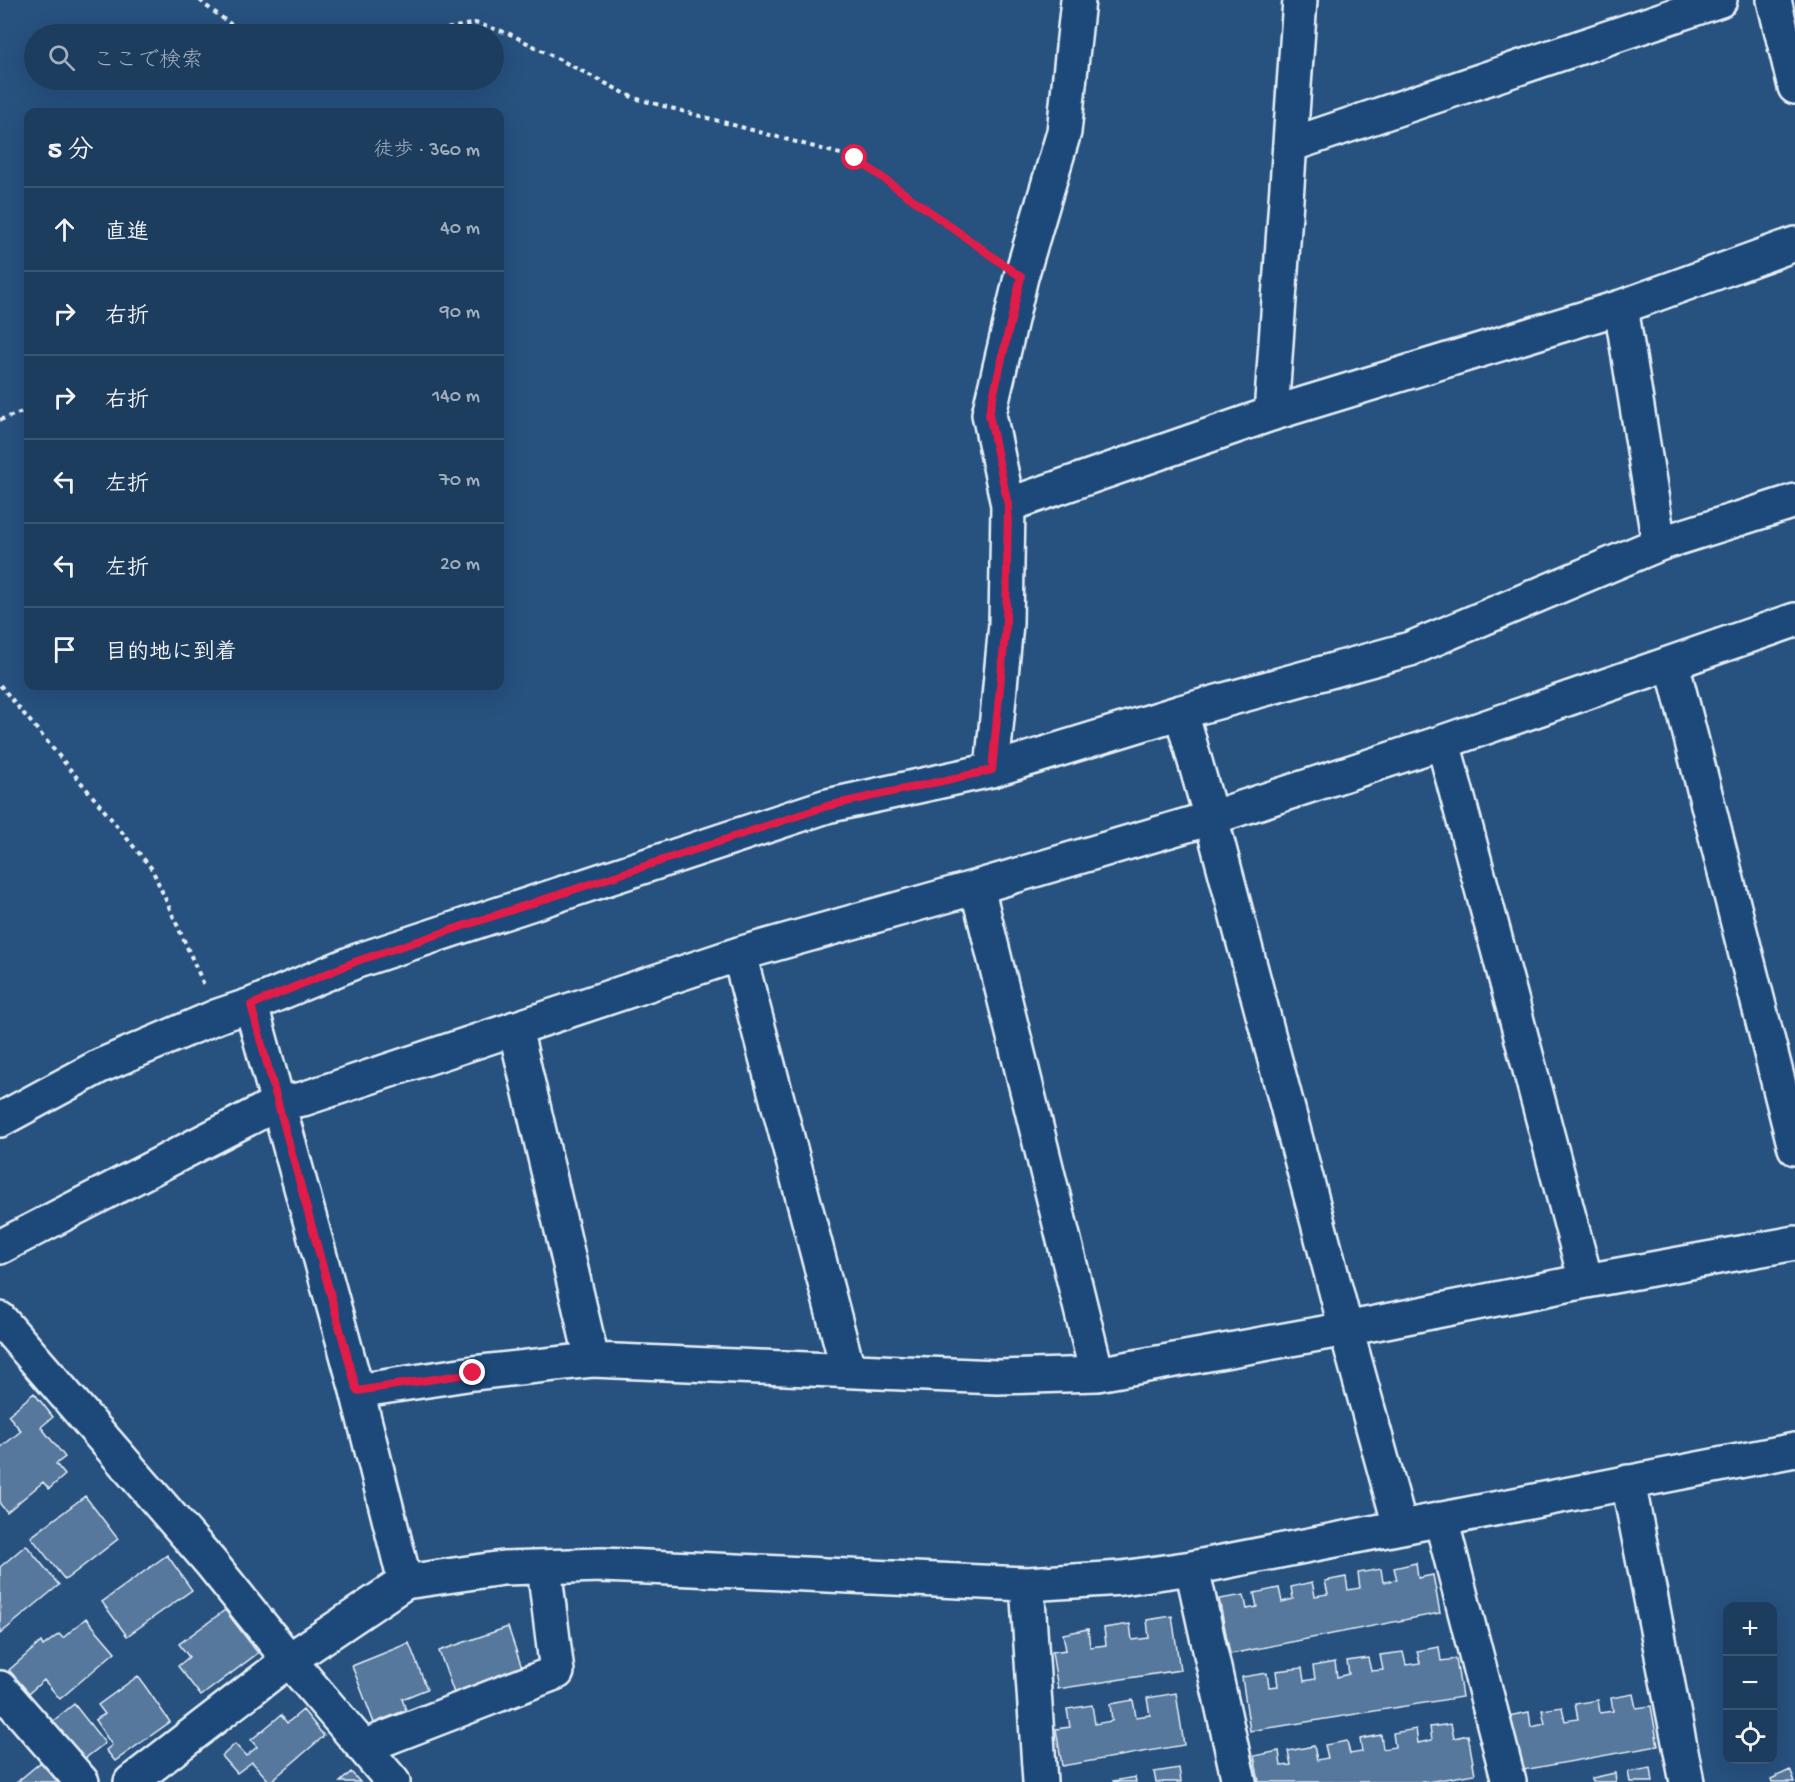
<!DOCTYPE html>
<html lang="ja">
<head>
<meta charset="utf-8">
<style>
	body { margin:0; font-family:"Gochi Hand","Klee One",sans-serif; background:#2a4868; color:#f1f3f6 }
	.controls { position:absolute; right:18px; bottom:18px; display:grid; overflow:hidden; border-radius:12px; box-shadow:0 6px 24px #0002 }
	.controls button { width:54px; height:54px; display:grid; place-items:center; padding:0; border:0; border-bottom:2px solid #3b5674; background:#1d3d5f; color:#f1f3f6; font:30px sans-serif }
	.stop { position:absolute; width:18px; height:18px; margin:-14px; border:4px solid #e11d48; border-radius:50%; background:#fff }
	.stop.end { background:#e11d48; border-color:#fff; box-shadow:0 2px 6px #0008 }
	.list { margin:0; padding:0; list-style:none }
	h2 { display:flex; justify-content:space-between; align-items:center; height:78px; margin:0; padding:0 24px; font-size:26px }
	h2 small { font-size:20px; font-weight:400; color:#a0aebd }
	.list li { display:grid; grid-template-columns:39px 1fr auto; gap:18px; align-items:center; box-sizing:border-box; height:84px; padding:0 24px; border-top:2px solid #3b5674 }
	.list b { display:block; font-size:22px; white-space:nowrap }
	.list em { font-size:20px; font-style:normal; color:#a0aebd }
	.icon { flex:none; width:33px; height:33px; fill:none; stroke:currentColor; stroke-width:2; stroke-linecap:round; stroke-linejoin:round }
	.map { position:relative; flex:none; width:1795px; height:1782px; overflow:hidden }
	.search { position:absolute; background:#1d3d5f; box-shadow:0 6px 24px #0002; left:24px; top:24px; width:480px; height:66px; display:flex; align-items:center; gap:15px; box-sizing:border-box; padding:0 21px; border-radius:33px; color:#a0aebd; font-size:22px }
	.panel { position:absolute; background:#1d3d5f; box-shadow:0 6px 24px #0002; left:24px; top:108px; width:480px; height:582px; border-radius:12px }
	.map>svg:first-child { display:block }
</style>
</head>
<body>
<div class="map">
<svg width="1795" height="1782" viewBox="0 0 1795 1782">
	<rect width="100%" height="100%" fill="#27517f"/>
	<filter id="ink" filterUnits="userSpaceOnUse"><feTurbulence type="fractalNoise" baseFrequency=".0167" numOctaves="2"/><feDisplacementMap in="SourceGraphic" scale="12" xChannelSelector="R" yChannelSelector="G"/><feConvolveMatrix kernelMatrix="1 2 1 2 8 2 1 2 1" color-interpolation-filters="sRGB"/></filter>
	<g filter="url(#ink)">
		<!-- building -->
		<path fill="#57789d" stroke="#e8f1f8" stroke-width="1.5" d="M34,1393L53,1417L41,1427L65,1457L56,1464L65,1475L49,1489L43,1482L7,1512L0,1504V1448L21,1431L8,1415Z
			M85,1496L118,1539L65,1580L31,1537Z
			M26,1545L59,1585L0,1634V1567Z
			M167,1555L192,1590L127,1636L102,1602Z
			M1416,1563L1418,1578L1433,1575L1440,1613L1230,1654L1219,1599L1244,1595L1247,1609L1257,1607L1254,1593L1279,1588L1282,1602L1293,1599L1291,1587L1312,1582L1315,1596L1328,1594L1325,1581L1346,1577L1348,1590L1360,1588L1358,1573L1381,1569L1383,1582L1397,1580L1394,1568Z
			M225,1610L258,1653L201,1696L178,1666L189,1657L179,1644Z
			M1172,1616L1180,1670L1058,1689L1052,1652L1066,1650L1063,1634L1088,1629L1090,1647L1106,1645L1104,1628L1130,1624L1132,1640L1149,1638L1147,1620Z
			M86,1618L115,1652L60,1699L44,1680L29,1693L9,1670L41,1642L43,1646L59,1634L63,1638Z
			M508,1627L522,1668L454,1693L439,1651Z
			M409,1643L427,1689L402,1699L406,1710L374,1723L352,1666Z
			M1439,1647L1441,1661L1456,1659L1462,1697L1250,1731L1242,1677L1267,1673L1269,1687L1278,1686L1276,1671L1302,1668L1304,1681L1315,1679L1313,1666L1335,1662L1337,1677L1349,1674L1347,1661L1368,1658L1371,1671L1383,1670L1380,1655L1403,1652L1406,1665L1420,1663L1417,1651Z
			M138,1676L170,1722L115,1761L106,1750L112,1745L95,1720L105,1714L98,1705Z
			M1176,1693L1184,1745L1062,1766L1056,1729L1070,1727L1067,1709L1092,1705L1095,1724L1112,1721L1110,1704L1133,1700L1136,1717L1150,1715L1147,1698Z
			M1633,1694L1636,1708L1651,1706L1658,1746L1518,1771L1508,1716L1529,1712L1531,1727L1545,1724L1542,1710L1562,1707L1565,1721L1578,1719L1575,1704L1598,1700L1600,1713L1613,1711L1611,1698Z
			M74,1704L105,1743L83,1760L53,1721Z
			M303,1710L324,1736L270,1782L252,1762L237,1773L222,1756L235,1744L246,1756L257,1747L251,1740L281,1715L287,1723Z
			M1451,1724L1454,1738L1468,1735L1475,1774L1427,1782H1259L1254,1756L1279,1751L1281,1766L1291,1765L1288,1751L1314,1746L1317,1760L1328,1758L1325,1745L1347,1741L1350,1754L1362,1752L1360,1739L1381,1735L1383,1749L1395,1747L1393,1733L1416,1729L1418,1743L1432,1740L1430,1727Z
			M41,1762L58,1782H17Z
			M1179,1768L1181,1782H1156L1154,1772Z
			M1651,1768L1653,1782H1630L1628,1772Z
			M1790,1770L1795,1782H1772L1771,1779Z
			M351,1772L360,1782H340Z
			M1615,1773L1616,1782H1592V1778Z
			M1135,1777L1136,1782H1114L1113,1781Z"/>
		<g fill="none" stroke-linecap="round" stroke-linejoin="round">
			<!-- minor casing -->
			<g stroke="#e8f1f8" stroke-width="38">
				<path id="minor" d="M1774,0L1795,87
					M1290,145L1720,0
					M1621,307L1659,544
					M1271,414L1300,0
					M1008,505L1271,414L1621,307L1795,244
					M1672,663L1795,1148
					M1181,712L1211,818L1346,1329L1400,1526
					M1443,742L1586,1281
					M992,770L1006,624L1008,505L989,414L1021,277L1064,132L1078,0
					M977,887L1097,1374
					M739,954L848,1370
					M251,1005L357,1391L405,1582
					M515,1028L592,1360
					M0,1120L100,1066L218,1016L251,1005L357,961L827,806L992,770L1181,712L1410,649L1659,544L1795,501
					M0,1247L278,1103L303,1099L739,954L977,887L1211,818L1443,742L1795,620
					M0,1319L211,1563L289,1660L393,1782
					M357,1391L473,1373L592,1360L997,1377L1097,1374L1346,1329L1586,1281L1795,1243
					M1628,1482L1687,1782
					M1441,1519L1509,1782
					M1192,1568L1239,1782
					M1027,1584L1040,1782
					M0,1688L82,1782
					M363,1747L557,1672L544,1567
					M131,1782L289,1660L405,1582L503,1568L602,1565L1027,1584L1122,1578L1192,1568L1795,1450"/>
			</g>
			<!-- path -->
			<path stroke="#e8f1f8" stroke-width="4" stroke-dasharray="4.5 4.5" stroke-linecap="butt" d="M200,0L205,5L244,34
				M421,34L475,23L508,33L634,98L855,158L992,256
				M0,420L28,410
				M0,685L99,804L152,869L204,985"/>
			<!-- minor -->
			<use href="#minor" stroke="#1f4a7a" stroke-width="33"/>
		</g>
	</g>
	<g fill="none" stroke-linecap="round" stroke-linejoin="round" filter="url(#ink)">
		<!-- route -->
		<path stroke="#e11d48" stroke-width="8" d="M473,1373L357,1391L251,1005L357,961L827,806L992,770L1006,624L1008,505L989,414L1021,277L855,158"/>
	</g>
</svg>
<div class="controls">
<button>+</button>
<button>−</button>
<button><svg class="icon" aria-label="locate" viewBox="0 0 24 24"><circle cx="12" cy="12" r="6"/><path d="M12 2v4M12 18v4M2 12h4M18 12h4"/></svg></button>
</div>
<div class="stop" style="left:855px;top:158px"></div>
<div class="stop end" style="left:473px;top:1373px"></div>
<div class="search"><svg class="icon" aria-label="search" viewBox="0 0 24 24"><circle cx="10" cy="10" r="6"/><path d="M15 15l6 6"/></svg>ここで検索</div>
<section class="panel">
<h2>5 分<small>徒歩 · 360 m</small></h2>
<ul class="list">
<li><svg class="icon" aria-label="ahead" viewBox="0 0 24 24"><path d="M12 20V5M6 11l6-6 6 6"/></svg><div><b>直進</b></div><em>40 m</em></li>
<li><svg class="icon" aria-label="right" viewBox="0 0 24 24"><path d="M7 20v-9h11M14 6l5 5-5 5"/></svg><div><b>右折</b></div><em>90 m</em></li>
<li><svg class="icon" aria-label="right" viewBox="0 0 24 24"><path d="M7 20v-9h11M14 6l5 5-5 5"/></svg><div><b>右折</b></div><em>140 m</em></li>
<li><svg class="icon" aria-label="left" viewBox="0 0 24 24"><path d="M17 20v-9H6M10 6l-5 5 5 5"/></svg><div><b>左折</b></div><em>70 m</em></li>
<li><svg class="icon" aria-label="left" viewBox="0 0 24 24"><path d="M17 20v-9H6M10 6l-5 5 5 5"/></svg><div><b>左折</b></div><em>20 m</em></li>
<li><svg class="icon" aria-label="arrive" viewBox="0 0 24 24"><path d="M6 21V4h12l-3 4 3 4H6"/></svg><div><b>目的地に到着</b></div></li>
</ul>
</section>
</div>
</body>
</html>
